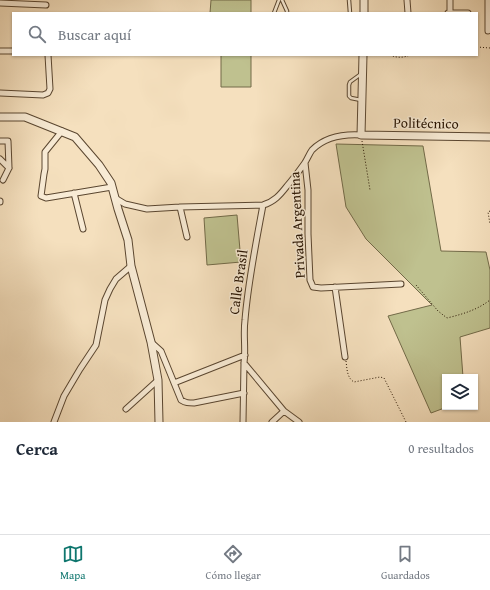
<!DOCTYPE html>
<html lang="es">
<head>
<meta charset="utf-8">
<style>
	body { margin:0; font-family:"Gentium Book Plus",serif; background:#f2f2f3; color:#1f2937 }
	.controls { position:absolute; right:12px; bottom:12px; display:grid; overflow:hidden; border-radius:0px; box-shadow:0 1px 3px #0004 }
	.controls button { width:36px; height:36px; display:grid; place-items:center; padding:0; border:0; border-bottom:1px solid #e0e1e3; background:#fff; color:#1f2937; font:20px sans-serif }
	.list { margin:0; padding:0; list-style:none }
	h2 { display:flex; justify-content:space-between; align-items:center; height:52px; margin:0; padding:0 16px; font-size:17px }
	h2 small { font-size:13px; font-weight:400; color:#747a83 }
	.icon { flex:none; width:22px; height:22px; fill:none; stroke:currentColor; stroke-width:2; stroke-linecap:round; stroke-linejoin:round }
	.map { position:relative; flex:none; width:490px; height:422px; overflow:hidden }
	.search { position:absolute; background:#fff; box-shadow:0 1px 3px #0004; left:12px; right:12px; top:12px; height:44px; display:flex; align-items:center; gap:10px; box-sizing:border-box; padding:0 14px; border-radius:0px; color:#747a83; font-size:15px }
	.sheet { height:112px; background:#fff }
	nav { display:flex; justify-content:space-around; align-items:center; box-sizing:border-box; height:56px; border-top:1px solid #e0e1e3; background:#fff; font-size:11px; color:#747a83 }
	nav a { display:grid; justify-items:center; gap:2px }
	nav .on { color:#0f766e }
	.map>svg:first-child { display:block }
</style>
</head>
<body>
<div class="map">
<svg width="490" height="422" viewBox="0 0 490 422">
	<rect width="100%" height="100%" fill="#f5e0be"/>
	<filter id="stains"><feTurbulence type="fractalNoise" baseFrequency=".005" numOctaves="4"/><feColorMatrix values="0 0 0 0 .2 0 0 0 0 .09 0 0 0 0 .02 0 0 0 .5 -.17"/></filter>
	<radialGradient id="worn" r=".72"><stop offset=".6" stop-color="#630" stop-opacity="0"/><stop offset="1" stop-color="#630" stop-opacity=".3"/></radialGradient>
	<!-- green -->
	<path fill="#bfc18f" stroke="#726a48" d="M211,0H251V13H210Z
		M221,55H251V87H221Z
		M336,144L423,146L441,251L486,252L490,270V328L460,337L463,377H445V407H447L431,413L388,316L432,305L366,239L346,207Z
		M237,215L241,262L207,265L204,218Z"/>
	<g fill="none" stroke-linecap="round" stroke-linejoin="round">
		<!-- service casing -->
		<g stroke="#5a4630" stroke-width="4.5">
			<path id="service" d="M282,0L287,11V13
				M349,0L350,13
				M274,13L279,0
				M361,74L350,82L349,85V96L351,98L361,100"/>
		</g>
		<!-- minor casing -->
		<g stroke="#5a4630" stroke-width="7">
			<path id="minor" d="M407,0L408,13
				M450,0V13
				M488,0V31
				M0,3L46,5
				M448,13H468
				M0,51H13
				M0,93L43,95L48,93L50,89L48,55
				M62,131L45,152V169L44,174L41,196L46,198L112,187
				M0,141H8L9,168L3,180
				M0,159L9,168
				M305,163L308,190V234L310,280L313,287L321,288L401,284
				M74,193L83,229
				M115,198L125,204L147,209L180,207L263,205C274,202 280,195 287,186C293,179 299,171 304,164C307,160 309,154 312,150C325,137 344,134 361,135
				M0,201V202
				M180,207L187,237
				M335,287L345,357
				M151,342L161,351L181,400C186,403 188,403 194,403L244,393
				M244,363L284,411L299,422
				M174,383L245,355
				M126,409L158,380
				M54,422L64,396L80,369L96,345L105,300L110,289L116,279L131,266
				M243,422L244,363C246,349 243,335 245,320C248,282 256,243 263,205
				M272,422L284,411"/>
		</g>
		<!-- tertiary casing -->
		<g stroke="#5a4630" stroke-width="9">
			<path id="tertiary" d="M364,13V0
				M363,55L361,135L490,137
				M0,117H25L75,137L99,165L111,183L118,209L128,240L131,266L151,342L158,380L159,422"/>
		</g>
		<!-- path -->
		<path stroke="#261200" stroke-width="1" stroke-dasharray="1 2" stroke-linecap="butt" d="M477,47L490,48
			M390,55C397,58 403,58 410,55
			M362,141L370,190
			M490,211L488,212L490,224
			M416,285L438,311L447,318C463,314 477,310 490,300
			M346,361C347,369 347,378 354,382L380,377L384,378L406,422"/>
		<!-- service -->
		<use href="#service" stroke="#f8ebd5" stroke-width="2.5"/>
		<!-- minor -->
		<use href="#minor" stroke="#f8ebd5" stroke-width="5"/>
		<!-- tertiary -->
		<use href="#tertiary" stroke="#f8ebd5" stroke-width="7"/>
	</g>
	<g text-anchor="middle" stroke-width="3" stroke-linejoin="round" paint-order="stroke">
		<!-- street labels -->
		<g font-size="14" fill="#261200" stroke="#f8ebd5">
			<text transform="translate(426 123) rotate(1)" y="5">Politécnico</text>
			<text transform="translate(297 225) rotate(-93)" y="5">Privada Argentina</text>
			<text transform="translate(238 282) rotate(-82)" y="5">Calle Brasil</text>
		</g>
	</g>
	<rect width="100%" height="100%" filter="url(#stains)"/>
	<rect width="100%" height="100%" fill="url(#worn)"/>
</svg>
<div class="controls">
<button><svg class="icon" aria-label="layers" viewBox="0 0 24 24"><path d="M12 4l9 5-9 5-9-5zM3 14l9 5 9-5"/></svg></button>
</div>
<div class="search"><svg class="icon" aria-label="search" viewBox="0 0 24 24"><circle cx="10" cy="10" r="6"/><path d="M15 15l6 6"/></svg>Buscar aquí</div>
</div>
<section class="sheet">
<h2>Cerca<small>0 resultados</small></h2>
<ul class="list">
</ul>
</section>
<nav>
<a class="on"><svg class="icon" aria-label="map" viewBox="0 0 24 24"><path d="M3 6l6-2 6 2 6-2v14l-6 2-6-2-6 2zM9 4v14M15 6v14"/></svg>Mapa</a>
<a><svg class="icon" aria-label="directions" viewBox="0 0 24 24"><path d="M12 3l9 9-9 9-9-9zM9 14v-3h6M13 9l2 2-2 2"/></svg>Cómo llegar</a>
<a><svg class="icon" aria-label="saved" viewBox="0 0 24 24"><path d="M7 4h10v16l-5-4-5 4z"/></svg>Guardados</a>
</nav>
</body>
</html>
